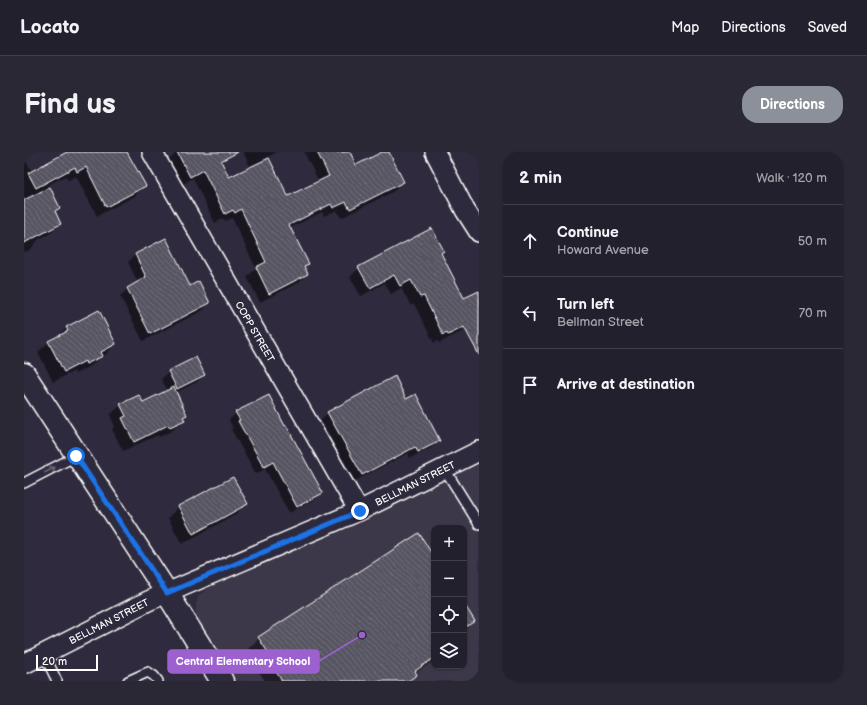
<!DOCTYPE html>
<html lang="en">
<head>
<meta charset="utf-8">
<style>
	body { margin:0; font-family:"Balsamiq Sans",sans-serif; background:#2b2836; color:#f1f3f6 }
	.controls { position:absolute; right:12px; bottom:12px; display:grid; overflow:hidden; border-radius:8px; box-shadow:0 1px 3px #0004 }
	.controls button { width:36px; height:36px; display:grid; place-items:center; padding:0; border:0; border-bottom:1px solid #403e4a; background:#23202e; color:#f1f3f6; font:20px sans-serif }
	.scale { position:absolute; left:12px; bottom:10px; width:62px; box-sizing:border-box; padding-left:4px; border:2px solid #fff; border-top:0; font-size:11px; line-height:14px; white-space:nowrap; color:#fff; -webkit-text-stroke:3px #2f2a3d; paint-order:stroke }
	.stop { position:absolute; width:12px; height:12px; margin:-9px; border:3px solid #1a73e8; border-radius:50%; background:#fff }
	.stop.end { background:#1a73e8; border-color:#fff; box-shadow:0 1px 4px #0008 }
	.list { margin:0; padding:0; list-style:none }
	h2 { display:flex; justify-content:space-between; align-items:center; height:52px; margin:0; padding:0 16px; font-size:17px }
	h2 small { font-size:13px; font-weight:400; color:#a3a3aa }
	.list li { display:grid; grid-template-columns:26px 1fr auto; gap:12px; align-items:center; box-sizing:border-box; height:72px; padding:0 16px; border-top:1px solid #403e4a }
	.list b { display:block; font-size:15px; white-space:nowrap }
	.list p { margin:0; font-size:13px; white-space:nowrap; color:#a3a3aa }
	.list em { font-size:13px; font-style:normal; color:#a3a3aa }
	.icon { flex:none; width:22px; height:22px; fill:none; stroke:currentColor; stroke-width:2; stroke-linecap:round; stroke-linejoin:round }
	.map { position:relative; flex:none; width:455px; height:529px; overflow:hidden; border-radius:16px }
	header { display:flex; align-items:center; gap:24px; box-sizing:border-box; height:56px; padding:0 20px; background:#23202e; border-bottom:1px solid #403e4a }
	header strong { font-size:19px }
	nav { display:flex; gap:22px; margin-inline-start:auto; font-size:14px }
	.intro { display:flex; align-items:center; justify-content:space-between; box-sizing:border-box; height:96px; padding:0 24px }
	h1 { margin:0; font-size:28px }
	.button { padding:10px 18px; border-radius:16px; background:#8c9099; color:#fff; font-size:14px; font-weight:700 }
	main { display:flex; gap:24px; padding:0 24px }
	aside { flex:1; background:#23202e; border-radius:16px; box-shadow:0 1px 3px #0004 }
	.map>svg:first-child { display:block }
</style>
</head>
<body>
<header>
<strong>Locato</strong>
<nav><a>Map</a><a>Directions</a><a>Saved</a></nav>
</header>
<div class="intro"><h1>Find us</h1><a class="button">Directions</a></div>
<main>
<div class="map">
<svg width="455" height="529" viewBox="0 0 455 529">
	<defs>
		<pattern id="building-back-hatch" width="6" height="6" patternUnits="userSpaceOnUse"><rect width="6" height="6" fill="#595564"/><path d="M-1 5l2 2M0 0l6 6M5-1l2 2" fill="none" stroke="#726e7b"/></pattern>
	</defs>
	<rect width="100%" height="100%" fill="#2f2a3d"/>
	<filter id="ink" filterUnits="userSpaceOnUse"><feTurbulence type="fractalNoise" baseFrequency=".025" numOctaves="2"/><feDisplacementMap in="SourceGraphic" scale="8" xChannelSelector="R" yChannelSelector="G"/><feConvolveMatrix kernelMatrix="1 2 1 2 8 2 1 2 1" color-interpolation-filters="sRGB"/></filter>
	<g filter="url(#ink)">
		<!-- built -->
		<path fill="#3c3749" fill-rule="evenodd" d="M455,304V529H212L178,476L172,463V452L175,443L186,435ZM410,376H440V514H410Z"/>
		<!-- shadow -->
		<path fill="#0007" d="M46,0H102L120,34L111,44L73,64L52,24L44,28L41,24L24,33L35,56L30,60L36,72L27,81L15,87L6,98L0,100V5L8,20Z
			M153,0H191L205,27L264,45L295,30L280,0H325L332,14L360,0H364L379,29L370,39L317,66L313,58L300,64L298,60L266,76L284,112L280,116L283,122L274,131L236,150L223,125L232,116L208,66L201,69L200,66L191,71L169,26L157,33L144,9Z
			M219,0H253L226,14Z
			M416,101L440,148L455,142V171L415,191L414,189L410,191L390,152L387,154L377,136L367,142L361,131L337,144L326,125L335,116Z
			M111,103L165,135L185,151L178,159L119,189L96,144L104,137L114,131L104,110Z
			M75,160L91,192L81,203L76,205L67,214L51,222L50,219L29,230L14,200L25,190L32,186L42,176Z
			M145,220L180,223L173,230L151,241L162,263L159,267L160,268L149,278L135,285L134,283L99,299L88,277L91,274L86,263L97,253L118,251L144,239L137,227Z
			M382,248L414,289L407,296L386,306L384,301L331,329L297,268L304,261Z
			M212,261L298,340L290,348L265,361L241,317L232,322L207,277L209,276L205,268Z
			M208,326L222,352L212,362L158,392L144,366L154,355Z
			M394,383L410,407V509L391,521L392,523L386,529H241L232,515L235,512L224,497L235,486Z
			M440,454L450,469L440,479Z"/>
		<!-- building -->
		<path fill="url(#building-back-hatch)" stroke="#fff" d="M43,0H103L122,34L82,55L62,15L53,20L51,15L12,36L4,21Z
			M153,0H214L197,9L205,25L245,6L264,44L305,24L293,0H326L332,13L358,0H365L380,30L326,57L322,50L309,56L307,52L265,73L285,112L280,114L284,122L245,142L232,115L242,110L217,57L211,61L209,58L201,62L179,18L166,25Z
			M26,35L36,56L31,59L37,72L0,91V48Z
			M408,76L420,99L417,101L440,146L455,139V203L440,175L424,183L423,181L419,183L400,144L396,145L387,128L376,134L370,123L346,136L334,115Z
			M142,86L166,134L175,129L186,151L126,182L103,136L122,125L111,102Z
			M75,158L92,192L77,200L79,204L62,212L61,209L40,220L24,189L44,179L42,175Z
			M172,205L181,223L153,237L144,219Z
			M371,224L382,247L392,242L416,289L394,300L391,295L338,323L303,260Z
			M150,235L163,263L159,265L161,268L146,275L144,273L110,290L98,266L102,264L96,252L115,243L119,250Z
			M245,243L261,274L262,273L299,341L273,355L249,310L240,315L214,269L216,268L211,260Z
			M209,325L224,352L169,382L154,354Z
			M395,381L410,405V506L391,519L393,523L384,529H258L242,504L245,502L234,485Z
			M440,452L451,469L440,476Z"/>
		<g fill="none" stroke-linecap="round" stroke-linejoin="round">
			<!-- service casing -->
			<g stroke="#fff" stroke-width="12">
				<path id="service" d="M420,316L455,372
					M0,331L52,304
					M20,502L33,529
					M104,529L124,520L130,524L134,529"/>
			</g>
			<!-- minor casing -->
			<g stroke="#fff" stroke-width="22">
				<g id="minor">
					<path id="s1" d="M128,0L335,359"/>
					<path d="M411,0L441,58L455,80"/>
					<path id="s2" d="M0,512L124,449L335,359L455,299"/>
				</g>
			</g>
			<!-- secondary casing -->
			<g stroke="#fff" stroke-width="25">
				<path id="secondary" d="M0,222L143,441L198,529"/>
			</g>
			<!-- service -->
			<use href="#service" stroke="#2f2a3d" stroke-width="9"/>
			<!-- minor -->
			<use href="#minor" stroke="#2f2a3d" stroke-width="19"/>
			<!-- secondary -->
			<use href="#secondary" stroke="#2f2a3d" stroke-width="22"/>
		</g>
		<!-- one-way arrows -->
		<defs><path id="oneway-shaft" d="M-6 0H5M1.5-3L5.5 0L1.5 3" fill="none" stroke-width="1.6" stroke-linecap="round" stroke-linejoin="round"/></defs>
		<use stroke="#6d6a77" href="#oneway-shaft" transform="translate(26 318) rotate(-27)"/>
	</g>
	<g fill="none" stroke-linecap="round" stroke-linejoin="round" filter="url(#ink)">
		<!-- route -->
		<path stroke="#1a73e8" stroke-width="5" d="M52,304L143,441L336,359"/>
	</g>
	<g text-anchor="middle" stroke-width="3" stroke-linejoin="round" paint-order="stroke">
		<!-- street labels -->
		<g font-size="10" fill="#fff" stroke="#2f2a3d">
			<text dy="4" stroke="none"><textPath href="#s1" startOffset="207">COPP STREET</textPath></text>
			<text dy="4" stroke="none"><textPath href="#s2" startOffset="431">BELLMAN STREET</textPath></text>
			<text dy="4" stroke="none"><textPath href="#s2" startOffset="95">BELLMAN STREET</textPath></text>
		</g>
	</g>
	<!-- callouts -->
	<path fill="none" stroke="#9c61cf" stroke-width="1.5" d="M338 483L295 509"/>
	<circle fill="#9c61cf" stroke="#2f2a3d" stroke-width="1.5" cx="338" cy="483" r="4"/>
	<rect fill="#9c61cf" stroke="#9c61cf" stroke-width="1.5" x="144" y="498" width="151" height="23" rx="4"/>
	<g font-size="11" text-anchor="middle" font-weight="bold" fill="#fff">
		<text x="219" y="513">Central Elementary School</text>
	</g>
</svg>
<div class="controls">
<button>+</button>
<button>−</button>
<button><svg class="icon" aria-label="locate" viewBox="0 0 24 24"><circle cx="12" cy="12" r="6"/><path d="M12 2v4M12 18v4M2 12h4M18 12h4"/></svg></button>
<button><svg class="icon" aria-label="layers" viewBox="0 0 24 24"><path d="M12 4l9 5-9 5-9-5zM3 14l9 5 9-5"/></svg></button>
</div>
<div class="scale">20 m</div>
<div class="stop" style="left:52px;top:304px"></div>
<div class="stop end" style="left:336px;top:359px"></div>
</div>
<aside>
<h2>2 min<small>Walk · 120 m</small></h2>
<ul class="list">
<li><svg class="icon" aria-label="ahead" viewBox="0 0 24 24"><path d="M12 20V5M6 11l6-6 6 6"/></svg><div><b>Continue</b><p>Howard Avenue</p></div><em>50 m</em></li>
<li><svg class="icon" aria-label="left" viewBox="0 0 24 24"><path d="M17 20v-9H6M10 6l-5 5 5 5"/></svg><div><b>Turn left</b><p>Bellman Street</p></div><em>70 m</em></li>
<li><svg class="icon" aria-label="arrive" viewBox="0 0 24 24"><path d="M6 21V4h12l-3 4 3 4H6"/></svg><div><b>Arrive at destination</b></div></li>
</ul>
</aside>
</main>
</body>
</html>
